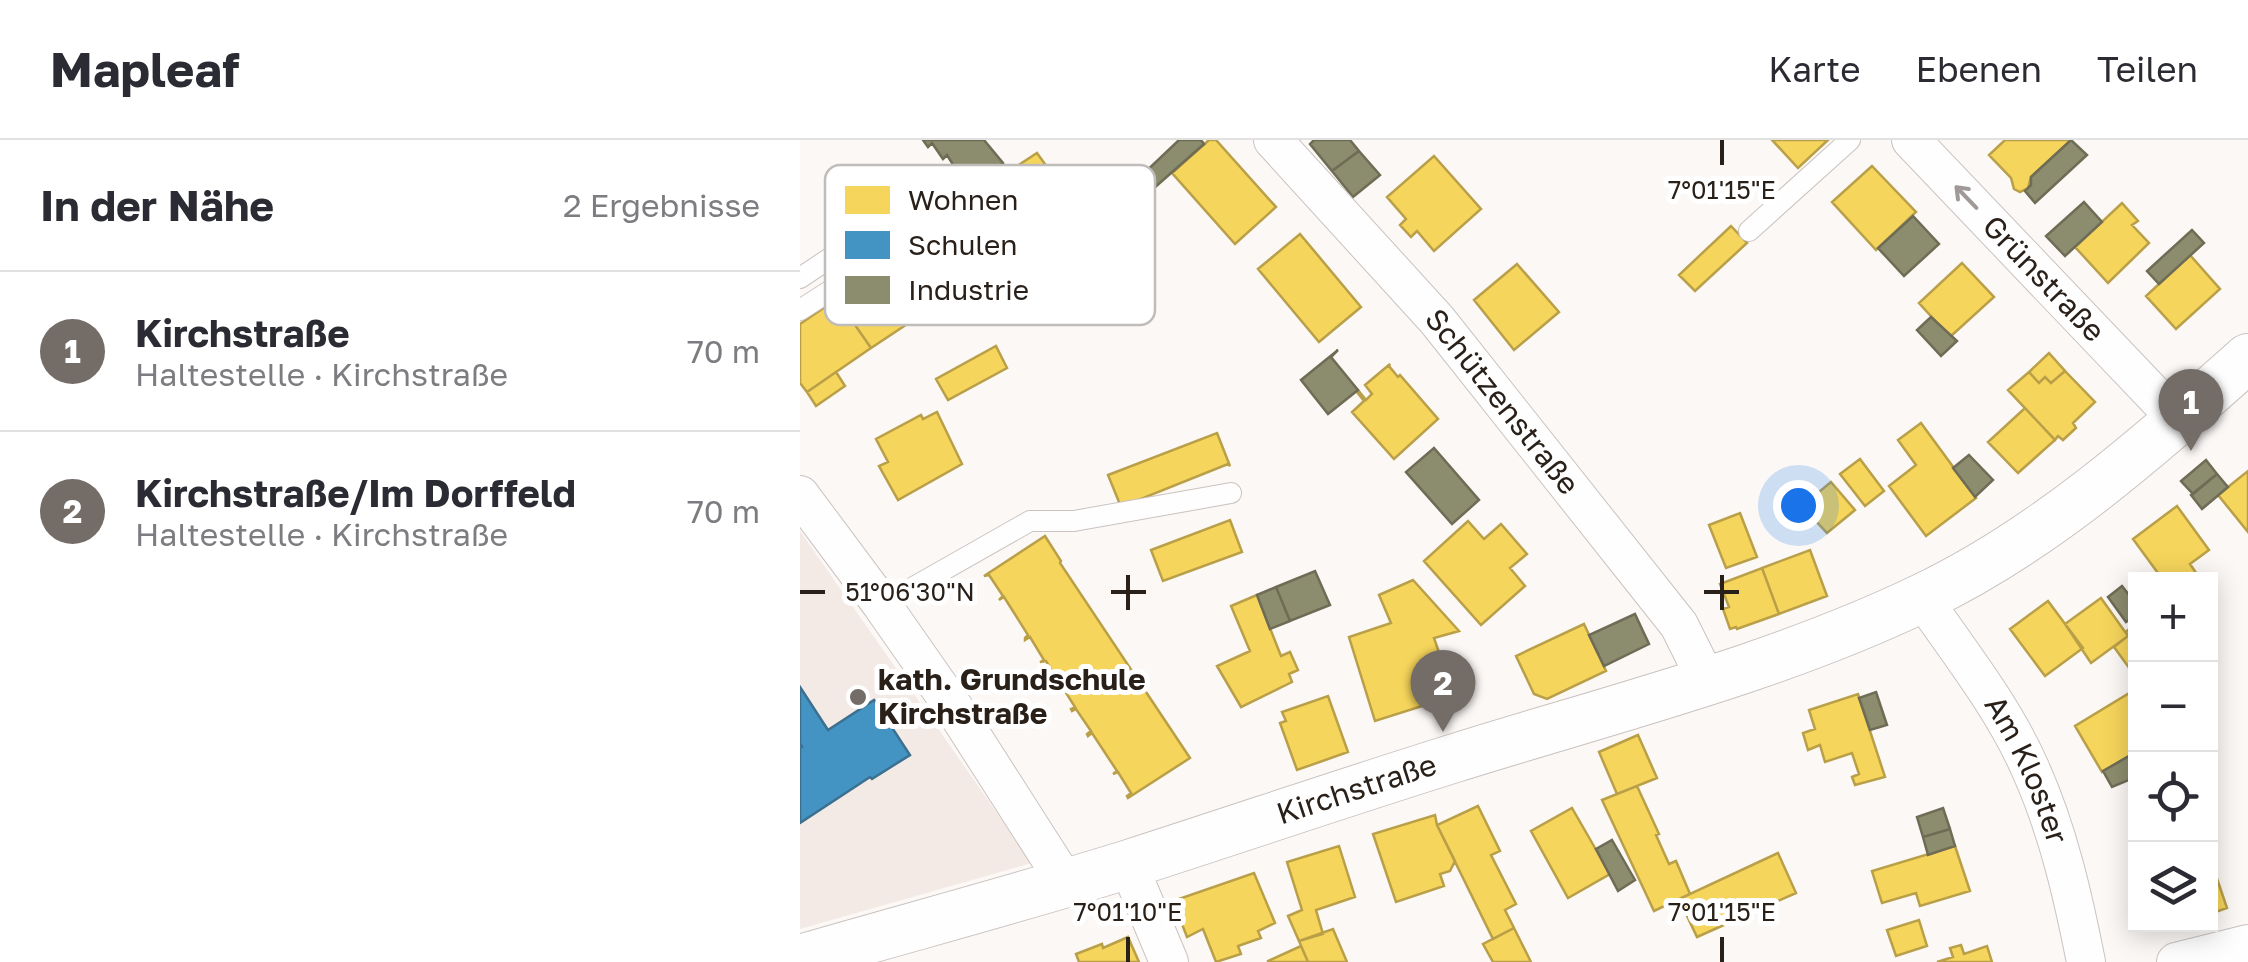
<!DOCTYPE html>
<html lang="de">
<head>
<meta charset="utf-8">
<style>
	body { margin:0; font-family:"Golos Text",sans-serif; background:#f2f2f3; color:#2b2b33 }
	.controls { position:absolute; right:30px; bottom:30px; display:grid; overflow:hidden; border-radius:0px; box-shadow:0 5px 25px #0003 }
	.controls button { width:90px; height:90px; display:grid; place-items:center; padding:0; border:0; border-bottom:2px solid #e1e1e2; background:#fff; color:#2b2b33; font:50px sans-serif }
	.you { position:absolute; left:998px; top:365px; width:35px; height:35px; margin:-25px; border:8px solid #fff; border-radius:50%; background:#1a73e8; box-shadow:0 0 0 15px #1a73e833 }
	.badge { display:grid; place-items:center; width:65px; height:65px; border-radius:50%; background:#736c67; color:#fff; font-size:32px; font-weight:700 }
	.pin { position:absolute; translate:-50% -82px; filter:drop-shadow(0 2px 5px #0008) }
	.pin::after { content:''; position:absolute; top:52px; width:35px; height:30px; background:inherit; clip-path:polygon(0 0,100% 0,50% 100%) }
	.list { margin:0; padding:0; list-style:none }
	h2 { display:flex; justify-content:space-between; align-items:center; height:130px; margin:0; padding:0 40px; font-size:42px }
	h2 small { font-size:32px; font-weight:400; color:#7c7c81 }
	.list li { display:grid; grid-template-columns:65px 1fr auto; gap:30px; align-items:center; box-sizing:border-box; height:160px; padding:0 40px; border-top:2px solid #e1e1e2 }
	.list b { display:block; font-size:38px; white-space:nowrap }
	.list p { margin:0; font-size:32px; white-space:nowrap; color:#7c7c81 }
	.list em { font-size:32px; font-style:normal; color:#7c7c81 }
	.icon { flex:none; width:55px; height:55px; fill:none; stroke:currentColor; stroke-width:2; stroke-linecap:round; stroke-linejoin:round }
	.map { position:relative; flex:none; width:1448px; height:822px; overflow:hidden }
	header { display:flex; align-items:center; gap:60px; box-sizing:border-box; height:140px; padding:0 50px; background:#fff; border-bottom:2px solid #e1e1e2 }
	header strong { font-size:48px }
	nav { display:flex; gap:55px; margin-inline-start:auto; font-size:35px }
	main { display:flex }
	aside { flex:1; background:#fff }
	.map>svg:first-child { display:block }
</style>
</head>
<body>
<header>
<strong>Mapleaf</strong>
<nav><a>Karte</a><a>Ebenen</a><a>Teilen</a></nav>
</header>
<main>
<aside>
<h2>In der Nähe<small>2 Ergebnisse</small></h2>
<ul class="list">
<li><span class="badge">1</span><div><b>Kirchstraße</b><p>Haltestelle · Kirchstraße</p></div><em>70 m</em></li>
<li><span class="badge">2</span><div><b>Kirchstraße/Im Dorffeld</b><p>Haltestelle · Kirchstraße</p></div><em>70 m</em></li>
</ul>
</aside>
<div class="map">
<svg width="1448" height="822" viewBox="0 0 1448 822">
	<rect width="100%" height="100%" fill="#fbf8f6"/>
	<!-- built -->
	<path fill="#f4eae5" d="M0,391L232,723L0,789Z"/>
	<!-- homes -->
	<path fill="#f6d55c" stroke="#b99f48" stroke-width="2.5" d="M409,0H416L476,67L435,104L372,33Z
		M972,0H1028L998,28Z
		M1205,0H1271L1231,37L1228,48L1220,52L1214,49L1211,38L1189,15Z
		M237,13L255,38L202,73L185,47Z
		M634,16L681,69L634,111L617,91L611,97L600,85L606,79L587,57Z
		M1072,26L1116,72L1076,110L1032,62Z
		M1322,63L1338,81L1332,85L1349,103L1308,143L1275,107Z
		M931,86L947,103L895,151L879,135Z
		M500,94L561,167L519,202L458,129Z
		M102,115L136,165L71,208L37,159Z
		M1390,115L1420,149L1376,189L1346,156Z
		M1162,123L1194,157L1150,197L1119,163Z
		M717,124L759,172L714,210L674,160Z
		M37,159L71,208L7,252L0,243V184Z
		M196,206L207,228L148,260L136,239Z
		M1249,213L1265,231L1251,243L1245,237L1239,243L1229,232Z
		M590,224L589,226L598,237L600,235L638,279L594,319L552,272L564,261L557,252L558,250L566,260L572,254L565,245Z
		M1265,231L1295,262L1273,283L1276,288L1263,300L1258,296L1255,300L1208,250L1229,232L1239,243L1245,237L1251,243Z
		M36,232L45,246L16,266L7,252Z
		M1225,268L1255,300L1218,333L1188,302Z
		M137,272L162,324L98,360L79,326L88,322L76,299L121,275L123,279Z
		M1121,283L1176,358L1126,396L1089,346L1116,325L1098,300Z
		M417,293L430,326L428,324L321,367L308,335Z
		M1060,319L1084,351L1065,366L1040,334Z
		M1448,331V392L1418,355Z
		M1031,342L1055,370L1027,393L1002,366Z
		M1377,366L1409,410L1390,424L1401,440H1363L1333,399Z
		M940,373L957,417L926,428L909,385Z
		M430,380L442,412L363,441L351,410Z
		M668,381L684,399L701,384L727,414L710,428L725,446L681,485L624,421Z
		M245,396L261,421L260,423L390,618L328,658L327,656L331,653L318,632L313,634L317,631L292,593L288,596L287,594L291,591L276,569L272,571L271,569L275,567L246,521L240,522L244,520L230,497L225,500V498L228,495L204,457L199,460L203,456L189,435L184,436Z
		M1010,410L1027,456L979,474L962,428Z
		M962,428L979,474L937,489L936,487L930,489L923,469L929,467L920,444Z
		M613,440L659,491L634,498L654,556L575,581L549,497L591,483L579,455Z
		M457,455L481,516L490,512L498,530L489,534L492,542L441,567L417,526L450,511L431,466Z
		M1301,458L1328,496L1291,523L1265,484Z
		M1248,461L1283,508L1245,536L1210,489Z
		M784,484L806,531L747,559L734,554L716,516Z
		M1331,487L1336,493V525L1330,529L1314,507L1328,496L1326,492Z
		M1336,549V612L1302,632L1275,586Z
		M1058,554L1085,637L1055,645L1052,637L1059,634L1052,613L1025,622L1020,605L1008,610L1003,593L1015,589L1009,570Z
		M528,556L548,612L497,630L480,583L486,581L482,572Z
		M838,595L857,638L817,654L799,612Z
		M837,646L859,694L856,695L869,724L876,721L890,754L854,771L802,660Z
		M678,666L700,711L691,715L716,764L705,770L714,788L693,799L637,685Z
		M772,668L810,734L768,758L731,691Z
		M635,675L637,685L655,721L650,731L640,734L644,746L596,762L573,694Z
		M539,706L555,757L516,770L523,794L499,801L488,776L502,770L487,722Z
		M1155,706L1170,751L1120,766L1116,753L1082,763L1072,731Z
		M978,713L996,753L897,797L879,759Z
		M1410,718L1427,768L1410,774Z
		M454,733L475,783L458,791L461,798L438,806L441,814L416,822L403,789L387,797L373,761Z
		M1119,780L1127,806L1096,816L1087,790Z
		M714,788L731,822H693L683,804Z
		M533,789L547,822H508L499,801Z
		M328,797L339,822H279L276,814L302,804L303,808Z
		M1161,805L1164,814L1187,806L1192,822H1137L1153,817L1150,808Z
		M501,806L508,822H468V821Z"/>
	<!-- schools -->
	<path fill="#4393c3" stroke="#3c7090" stroke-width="2.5" d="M0,547L28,590L74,560L110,615L72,639L70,637L0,683V608L2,607L0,603Z"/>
	<!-- industry -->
	<path fill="#8c8c6e" stroke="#6f6c55" stroke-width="2.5" d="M123,0H184L203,23L172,44L162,28L157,31L147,15L143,19L132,3L128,7Z
		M379,0H401L404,4L353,49L341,36Z
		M514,0H550L559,11L532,31L510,4Z
		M1271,0L1287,15L1235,63L1225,51L1231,45V37Z
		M559,11L580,35L553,57L532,31Z
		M1284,62L1302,82L1265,116L1246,96Z
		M1113,76L1139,104L1104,136L1078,108Z
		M1392,90L1404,103L1359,144L1347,131Z
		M1131,177L1157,201L1141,216L1117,190Z
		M538,210L531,217L558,250L528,274L501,240Z
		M634,308L679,360L652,384L606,332Z
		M1169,315L1193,340L1175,357L1153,328Z
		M1406,320L1417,334L1393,354L1381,341Z
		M1417,334L1428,347L1402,369L1391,355Z
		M515,431L530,465L490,481L476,447Z
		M1322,446L1336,464V475L1326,482L1308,457Z
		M476,447L490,481L470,489L457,455Z
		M835,474L849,504L804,526L789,495Z
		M1076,552L1087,585L1070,590L1059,558Z
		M1336,612V637L1312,647L1303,631Z
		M1143,668L1150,689L1123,697L1117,677Z
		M1150,689L1155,706L1128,715L1123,697Z
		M812,700L835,740L818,751L796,709Z"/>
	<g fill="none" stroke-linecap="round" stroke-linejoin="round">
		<!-- service casing -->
		<g stroke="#cac3c0" stroke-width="22">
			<path id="service" d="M949,91L1050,0
				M0,138L140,45
				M0,170L135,83L157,85L180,118
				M82,465L230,381H274L431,353"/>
		</g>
		<!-- minor casing -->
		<g stroke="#cac3c0" stroke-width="40">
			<g id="minor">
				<path id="s1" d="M473,0L637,180L879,485L907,541"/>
				<path id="s2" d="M1111,0L1378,280"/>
				<path d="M0,355L82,465L156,571L266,743"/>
				<path id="s3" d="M1122,458C1160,513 1203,567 1230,628C1258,690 1273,756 1286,822"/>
				<path d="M328,724L369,822"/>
				<path d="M1376,822L1448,804"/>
			</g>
		</g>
		<!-- tertiary casing -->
		<g stroke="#cac3c0" stroke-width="50">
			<g id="tertiary">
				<path id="s4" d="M0,819C110,787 220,758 329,724C438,689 546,652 655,618C811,569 974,529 1122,458C1244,400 1348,307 1448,218"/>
			</g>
		</g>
		<!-- service -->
		<use href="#service" stroke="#fefefe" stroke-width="20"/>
		<!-- minor -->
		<use href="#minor" stroke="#fefefe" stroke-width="38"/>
		<!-- tertiary -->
		<use href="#tertiary" stroke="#fefefe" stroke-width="48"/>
	</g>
	<!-- one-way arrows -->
	<defs><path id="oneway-shaft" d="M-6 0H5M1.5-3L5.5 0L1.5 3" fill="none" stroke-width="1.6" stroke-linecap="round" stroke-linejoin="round" transform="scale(2.5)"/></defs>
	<use stroke="#9f9a97" href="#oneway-shaft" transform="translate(1166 57) rotate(-134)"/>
	<!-- ticks -->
	<path fill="none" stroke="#2a201a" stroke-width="4" d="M922,0V25M328,435V470M922,435V470M0,452H25M311,452H346M904,452H939M328,797V822M922,797V822"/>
	<!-- markers -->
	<circle fill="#736c67" stroke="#fff" stroke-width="4" cx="58" cy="557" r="10"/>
	<g text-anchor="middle" stroke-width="10" stroke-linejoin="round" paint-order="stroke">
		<!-- street labels -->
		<g font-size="30" fill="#2a201a" stroke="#fff">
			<text dy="10" stroke="none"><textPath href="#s2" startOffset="192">Grünstraße</textPath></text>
			<text dy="10" stroke="none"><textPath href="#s1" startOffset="348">Schützenstraße</textPath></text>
			<text dy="10" stroke="none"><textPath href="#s3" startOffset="202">Am Kloster</textPath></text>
			<text dy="10" stroke="none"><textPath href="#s4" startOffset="582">Kirchstraße</textPath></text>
		</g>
		<!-- poi labels -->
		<g font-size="30" font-weight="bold" fill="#2a201a" stroke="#fff" text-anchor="start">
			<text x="78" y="550">kath. Grundschule<tspan x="78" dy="34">Kirchstraße</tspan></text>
		</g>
	</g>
	<!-- legend -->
	<rect x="25" y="25" width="330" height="160" rx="15" fill="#fff" stroke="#bfbcba" stroke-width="2.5"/>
	<rect x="45" y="46" width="45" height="28" fill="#f6d55c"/>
	<rect x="45" y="91" width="45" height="28" fill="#4393c3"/>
	<rect x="45" y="136" width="45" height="28" fill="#8c8c6e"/>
	<g font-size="28" fill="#2a201a">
		<text x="108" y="70">Wohnen</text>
		<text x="108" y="115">Schulen</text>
		<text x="108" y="160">Industrie</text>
	</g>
	<g font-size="25" text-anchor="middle" fill="#2a201a" stroke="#fff" stroke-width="10" stroke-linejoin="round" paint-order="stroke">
		<text x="922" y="59">7°01'15"E</text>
		<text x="110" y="461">51°06'30"N</text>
		<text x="328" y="781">7°01'10"E</text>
		<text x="922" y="781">7°01'15"E</text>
	</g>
</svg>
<div class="controls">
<button>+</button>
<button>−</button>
<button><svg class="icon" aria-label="locate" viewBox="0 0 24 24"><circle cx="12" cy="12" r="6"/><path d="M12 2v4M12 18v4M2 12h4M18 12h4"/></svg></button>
<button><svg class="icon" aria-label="layers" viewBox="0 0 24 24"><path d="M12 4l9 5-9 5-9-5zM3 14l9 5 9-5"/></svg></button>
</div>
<div class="you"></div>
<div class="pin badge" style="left:1391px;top:311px">1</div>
<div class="pin badge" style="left:643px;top:592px">2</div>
</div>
</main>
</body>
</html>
